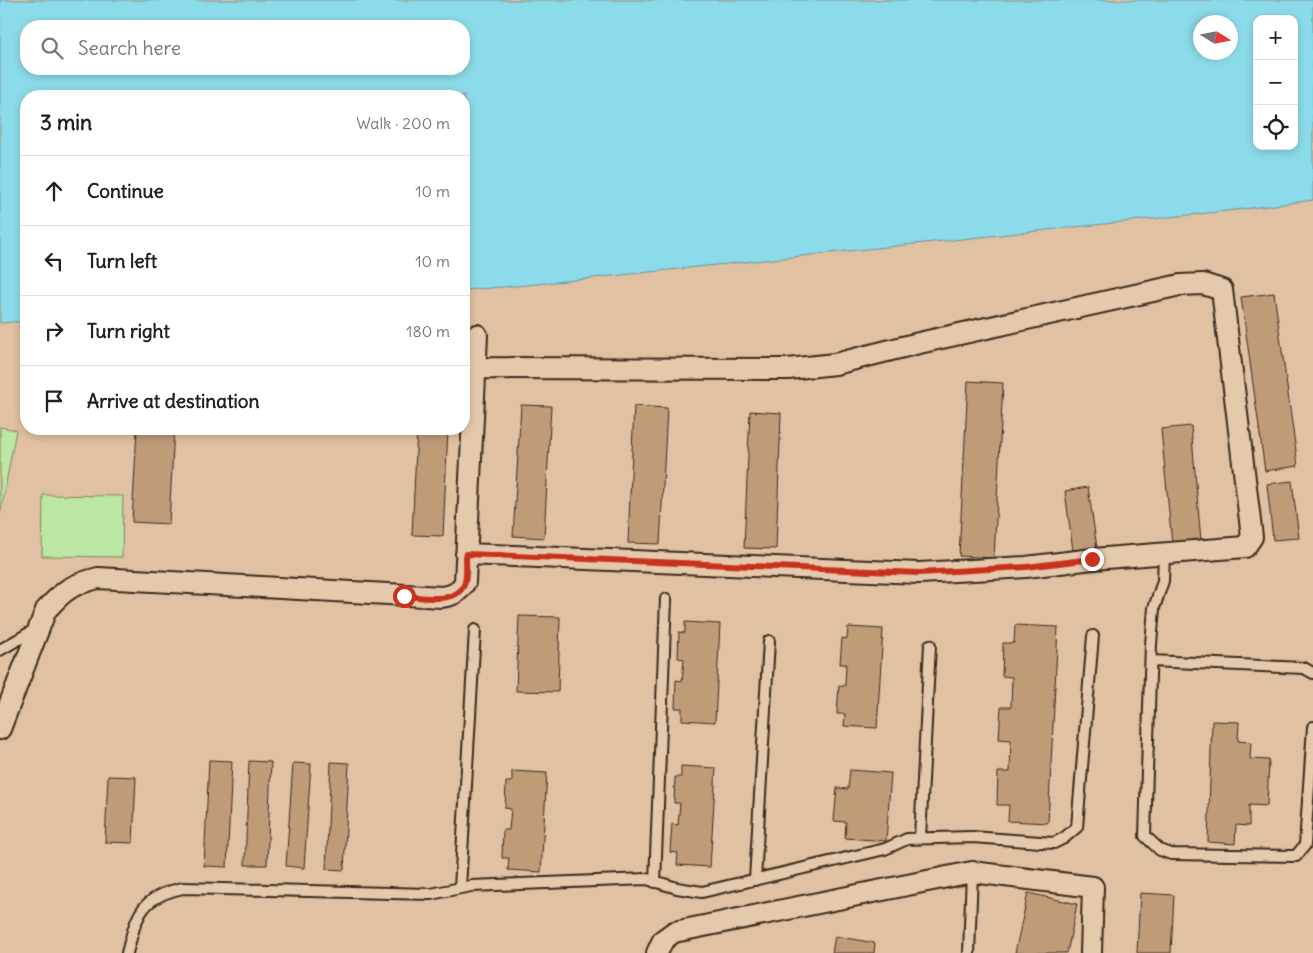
<!DOCTYPE html>
<html lang="en">
<head>
<meta charset="utf-8">
<style>
	body { margin:0; font-family:Delius,sans-serif; background:#f2f2f2; color:#202124 }
	.controls { position:absolute; right:15px; top:15px; display:grid; overflow:hidden; border-radius:10px; box-shadow:0 2px 8px #0003 }
	.controls button { width:45px; height:45px; display:grid; place-items:center; padding:0; border:0; border-bottom:1px solid #e0e0e0; background:#fff; color:#202124; font:25px sans-serif }
	.compass { position:absolute; left:1193px; top:15px; width:45px; height:45px; border-radius:50%; background:#fff; box-shadow:0 2px 8px #0003; rotate:101deg }
	.stop { position:absolute; width:15px; height:15px; margin:-11px; border:4px solid #c8321e; border-radius:50%; background:#fff }
	.stop.end { background:#c8321e; border-color:#fff; box-shadow:0 1px 5px #0008 }
	.list { margin:0; padding:0; list-style:none }
	h2 { display:flex; justify-content:space-between; align-items:center; height:65px; margin:0; padding:0 20px; font-size:21px }
	h2 small { font-size:16px; font-weight:400; color:#757577 }
	.list li { display:grid; grid-template-columns:32px 1fr auto; gap:15px; align-items:center; box-sizing:border-box; height:70px; padding:0 20px; border-top:1px solid #e0e0e0 }
	.list b { display:block; font-size:19px; white-space:nowrap }
	.list em { font-size:16px; font-style:normal; color:#757577 }
	.icon { flex:none; width:28px; height:28px; fill:none; stroke:currentColor; stroke-width:2; stroke-linecap:round; stroke-linejoin:round }
	.map { position:relative; flex:none; width:1313px; height:953px; overflow:hidden }
	.search { position:absolute; background:#fff; box-shadow:0 2px 8px #0003; left:20px; top:20px; width:450px; height:55px; display:flex; align-items:center; gap:12px; box-sizing:border-box; padding:0 18px; border-radius:20px; color:#757577; font-size:19px }
	.panel { position:absolute; background:#fff; box-shadow:0 2px 8px #0003; left:20px; top:90px; width:450px; height:345px; border-radius:20px }
	.map>svg:first-child { display:block }
</style>
</head>
<body>
<div class="map">
<svg width="1313" height="953" viewBox="0 0 1313 953">
	<rect width="100%" height="100%" fill="#e0c1a1"/>
	<filter id="ink" filterUnits="userSpaceOnUse"><feTurbulence type="fractalNoise" baseFrequency=".02" numOctaves="2"/><feDisplacementMap in="SourceGraphic" scale="10" xChannelSelector="R" yChannelSelector="G"/><feConvolveMatrix kernelMatrix="1 2 1 2 8 2 1 2 1" color-interpolation-filters="sRGB"/></filter>
	<g filter="url(#ink)">
		<!-- green -->
		<path fill="#bbe6a3" stroke="#7b8860" d="M0,427L16,430L0,515Z
			M43,495L123,496L122,557L42,556Z"/>
		<!-- water -->
		<path fill="#8cdbea" stroke="#6c9498" fill-rule="evenodd" d="M0,0H1313V200L1236,210L527,285L464,290V96H26V321L0,323ZM1257,19H1294V146H1257ZM1200,22H1230V52H1200ZM26,26H464V69H26Z"/>
		<!-- building -->
		<path fill="#c09b78" stroke="#3b2a1e" d="M1274,293L1298,466L1265,471L1241,297Z
			M968,381L1003,383L994,558L959,556Z
			M521,405L551,406L544,538L513,536Z
			M634,406L667,408L660,544L628,543Z
			M750,411L781,413L776,549L744,548Z
			M1191,426L1201,541L1172,544L1161,429Z
			M137,429H174L169,524L132,522Z
			M417,429H448L443,536L412,535Z
			M1292,481L1299,538L1273,540L1267,484Z
			M1088,487L1097,548L1073,551L1065,491Z
			M519,616L560,617L558,692L516,691Z
			M685,622L720,624L715,722L682,720V708H675L676,680L682,681L684,659L678,658L679,632L685,633Z
			M1015,625L1058,627L1048,823L1008,821L1009,805H997L998,772H1010L1011,740L999,739L1001,707H1011L1012,677L1002,676L1003,643H1014Z
			M848,627L883,629L877,728L844,726L845,714H837L839,686H845L846,664H840L842,638L847,639Z
			M1212,721L1239,722L1238,741L1251,742L1250,759L1269,760L1267,806L1249,805V826L1236,825L1235,844L1208,842Z
			M209,760L232,761L227,867L204,866Z
			M249,761L271,762L267,865H245Z
			M331,762L349,763L344,870L326,869Z
			M293,763L311,764L304,868L286,866Z
			M681,766L716,768L710,867L677,865L678,853L670,852L672,824L678,825L680,803H674L675,777H681Z
			M850,770L891,773L886,841L845,838L846,822L834,821L837,788L848,789Z
			M512,771L547,773L541,872L508,870L509,858H502L503,830H509L511,809L505,808L506,782H512Z
			M108,776L136,777L133,843L105,842Z
			M1028,893L1077,904L1067,953H1015Z
			M1140,893L1174,895L1171,953H1137Z
			M835,936L875,943L874,953H832Z"/>
		<g fill="none" stroke-linecap="round" stroke-linejoin="round">
			<!-- service casing -->
			<g stroke="#3b2a1e" stroke-width="14">
				<path id="service" d="M1164,554L1163,581L1154,608L1151,644L1145,836L1160,850L1171,854L1296,856L1305,845L1313,727
					M0,650L36,629
					M1151,661L1304,668L1313,673
					M920,838L930,645
					M755,880L769,641
					M655,882L666,599
					M460,888L475,630
					M127,953C137,915 140,897 183,888L431,894L471,886L647,879L677,888L702,892L885,849L907,839L935,838L972,837L1054,843L1064,838L1077,827L1093,636
					M969,953L972,872"/>
			</g>
			<!-- minor casing -->
			<g stroke="#3b2a1e" stroke-width="24">
				<path id="minor" d="M466,554L919,573L1026,567L1093,559L1245,547L1252,537L1222,290L1203,284L1180,285L919,343L835,364L788,369L475,368
					M0,729L46,610C65,589 71,585 98,578L442,597C454,595 458,593 465,582L477,335
					M657,953L663,940L674,932L972,872L1093,887L1091,953"/>
			</g>
			<!-- service -->
			<use href="#service" stroke="#e5c9ac" stroke-width="10"/>
			<!-- minor -->
			<use href="#minor" stroke="#e5c9ac" stroke-width="20"/>
		</g>
	</g>
	<g fill="none" stroke-linecap="round" stroke-linejoin="round" filter="url(#ink)">
		<!-- route -->
		<path stroke="#c8321e" stroke-width="6" d="M404,596C422,597 459,605 465,582C467,573 466,562 466,554L919,573L1026,567L1092,559"/>
	</g>
</svg>
<div class="controls">
<button>+</button>
<button>−</button>
<button><svg class="icon" aria-label="locate" viewBox="0 0 24 24"><circle cx="12" cy="12" r="6"/><path d="M12 2v4M12 18v4M2 12h4M18 12h4"/></svg></button>
</div>
<svg class="compass" viewBox="-18 -18 36 36"><path d="M0-13l5 13h-10z" fill="#e53935"/><path d="M0 13l5-13h-10z" fill="#757577"/></svg>
<div class="stop" style="left:404px;top:596px"></div>
<div class="stop end" style="left:1092px;top:559px"></div>
<div class="search"><svg class="icon" aria-label="search" viewBox="0 0 24 24"><circle cx="10" cy="10" r="6"/><path d="M15 15l6 6"/></svg>Search here</div>
<section class="panel">
<h2>3 min<small>Walk · 200 m</small></h2>
<ul class="list">
<li><svg class="icon" aria-label="ahead" viewBox="0 0 24 24"><path d="M12 20V5M6 11l6-6 6 6"/></svg><div><b>Continue</b></div><em>10 m</em></li>
<li><svg class="icon" aria-label="left" viewBox="0 0 24 24"><path d="M17 20v-9H6M10 6l-5 5 5 5"/></svg><div><b>Turn left</b></div><em>10 m</em></li>
<li><svg class="icon" aria-label="right" viewBox="0 0 24 24"><path d="M7 20v-9h11M14 6l5 5-5 5"/></svg><div><b>Turn right</b></div><em>180 m</em></li>
<li><svg class="icon" aria-label="arrive" viewBox="0 0 24 24"><path d="M6 21V4h12l-3 4 3 4H6"/></svg><div><b>Arrive at destination</b></div></li>
</ul>
</section>
</div>
</body>
</html>
